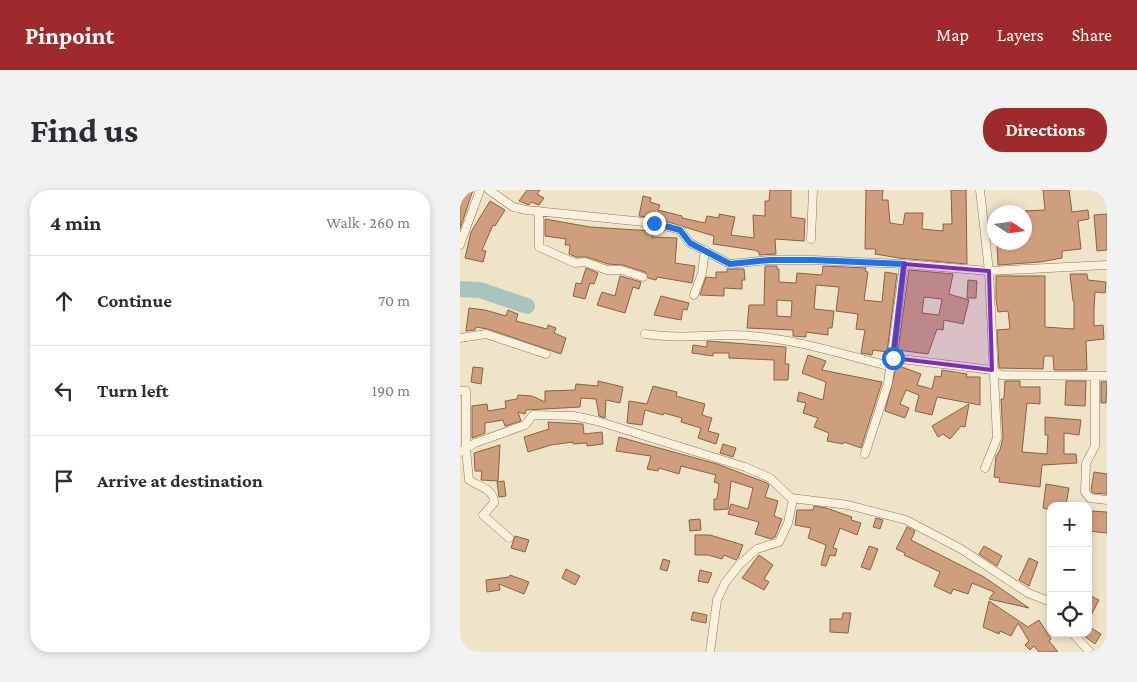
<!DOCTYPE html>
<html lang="en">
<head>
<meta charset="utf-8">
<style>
	body { margin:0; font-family:"Crimson Pro",serif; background:#f2f2f3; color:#2b2b33 }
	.controls { position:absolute; right:15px; bottom:15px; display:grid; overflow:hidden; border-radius:10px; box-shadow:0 2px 8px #0003 }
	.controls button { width:45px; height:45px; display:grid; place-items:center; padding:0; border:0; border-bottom:1px solid #e1e1e2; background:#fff; color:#2b2b33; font:25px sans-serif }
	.compass { position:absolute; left:527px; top:15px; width:45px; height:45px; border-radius:50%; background:#fff; box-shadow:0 2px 8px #0003; rotate:102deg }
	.stop { position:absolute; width:15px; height:15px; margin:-11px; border:4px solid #1a73e8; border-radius:50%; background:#fff }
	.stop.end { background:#1a73e8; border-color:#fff; box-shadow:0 1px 5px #0008 }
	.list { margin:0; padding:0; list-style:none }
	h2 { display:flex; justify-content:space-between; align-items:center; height:65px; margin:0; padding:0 20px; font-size:21px }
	h2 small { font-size:16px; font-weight:400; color:#7c7c81 }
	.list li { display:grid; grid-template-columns:32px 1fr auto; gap:15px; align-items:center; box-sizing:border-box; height:90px; padding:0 20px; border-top:1px solid #e1e1e2 }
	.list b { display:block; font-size:19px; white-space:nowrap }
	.list em { font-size:16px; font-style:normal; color:#7c7c81 }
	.icon { flex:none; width:28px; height:28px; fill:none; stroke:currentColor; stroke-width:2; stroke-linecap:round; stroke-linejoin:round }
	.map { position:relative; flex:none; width:647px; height:462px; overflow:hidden; border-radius:20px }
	header { display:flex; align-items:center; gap:30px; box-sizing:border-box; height:70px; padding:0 25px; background:#9e2a2b; color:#fff }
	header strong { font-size:24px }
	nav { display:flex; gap:28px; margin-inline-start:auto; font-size:18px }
	.intro { display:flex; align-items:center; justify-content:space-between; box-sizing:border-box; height:120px; padding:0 30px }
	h1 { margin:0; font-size:35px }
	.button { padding:12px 22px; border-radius:20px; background:#9e2a2b; color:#fff; font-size:18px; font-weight:700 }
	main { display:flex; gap:30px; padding:0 30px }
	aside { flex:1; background:#fff; border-radius:20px; box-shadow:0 2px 8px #0003 }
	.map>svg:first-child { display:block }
</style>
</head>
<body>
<header>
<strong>Pinpoint</strong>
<nav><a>Map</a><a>Layers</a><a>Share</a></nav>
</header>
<div class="intro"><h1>Find us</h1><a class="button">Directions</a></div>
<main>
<aside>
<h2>4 min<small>Walk · 260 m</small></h2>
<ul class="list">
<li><svg class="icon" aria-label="ahead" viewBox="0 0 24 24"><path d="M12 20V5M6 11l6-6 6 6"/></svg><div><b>Continue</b></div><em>70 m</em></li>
<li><svg class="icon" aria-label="left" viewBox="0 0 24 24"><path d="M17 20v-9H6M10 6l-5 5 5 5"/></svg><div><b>Turn left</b></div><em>190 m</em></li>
<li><svg class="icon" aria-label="arrive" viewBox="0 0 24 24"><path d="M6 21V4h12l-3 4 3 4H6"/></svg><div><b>Arrive at destination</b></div></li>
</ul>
</aside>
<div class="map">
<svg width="647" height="462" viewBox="0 0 647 462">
	<rect width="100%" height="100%" fill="#f0e4c8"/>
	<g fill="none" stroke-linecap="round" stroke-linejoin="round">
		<!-- river -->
		<path stroke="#a9c4bc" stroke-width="16" d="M0,99L20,100L67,116"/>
	</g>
	<!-- building -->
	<path fill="#cf9f7d" stroke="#8d5f41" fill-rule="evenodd" d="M0,0H13L0,39Z
		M67,0H80L77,4L84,8L79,15L71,12L69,15L59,11Z
		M310,0H331V27L345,29L344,51L315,49L316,64L299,65V62L294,60L253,54L254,46L195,28L179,26L183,6L191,8L190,12L200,15L198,20L222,26V28L245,33L247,26L259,28V24L275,27L271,45L294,48L293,25L305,26V11H309Z
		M406,0H423L422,10H428L430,33L443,35L445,23H463L462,39L483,41V34H492L491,0H506L507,74L439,68L415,64L416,59H405Z
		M583,0H609L612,22L628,20L629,29L618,31L621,59L602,61V68L580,72L538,75L537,55L564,53V21L585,20Z
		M30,11L45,20L35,36L33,35L22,60L26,61L23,72L5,68L11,42Z
		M647,24V60L637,61L634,25Z
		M85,29L130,37L193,41L192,47L217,48L215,73L235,76L232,93L197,87L196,90L188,88L185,82L163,75L148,74L127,67H116L109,64L110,55H105L106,49L85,46Z
		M305,76H317V79H319V92L336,93L337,83L362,85L363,76L406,78L405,81L408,82L404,110L422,112L425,82L437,84L427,162L413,160L412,165L401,163L405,140L396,139L398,124L376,121L379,97L356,95L354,119L374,121L372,138H368V145L346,142V147L333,146V140L287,138L289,115H304ZM317,110L332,111L331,127L317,126Z
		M126,78L138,83L134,94L130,93L125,109L113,106L116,93L121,94Z
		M267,79H284L285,90H282V99L264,98V106L240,105L246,87L256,88V82H267Z
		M449,80L493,84L489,104L509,110L503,134L484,130L483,140L477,139L468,164L438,160ZM464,107L482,109L479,125L462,123Z
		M610,84H627L628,90L646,92L645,103L635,102L634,120V136L643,135L644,149L626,151L627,180H594L593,166H584L583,179L539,178L537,140L550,139L548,121L538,122L536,110V86H585V137L614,139V111H613Z
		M160,86L181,92L179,99L173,97L165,123L137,115L142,102L155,106Z
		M508,90L517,91L516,108H507Z
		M201,106L229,113L227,120L223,119L221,130L194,125Z
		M9,118L25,120L46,126L48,120L58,124L56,131L87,139L88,135L96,138L94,143L106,148L101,164L28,139L16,137L15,140L6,141Z
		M247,151L326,157L325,174H329L328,190H314V170L269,168V163H253V166L232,163L233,155L247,157Z
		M348,165L366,171L362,180L422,192L401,258L384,252L383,254L367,251L369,243L354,237L358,228L343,223L346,213L337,211L339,202L363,210L366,192L342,183Z
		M439,176L461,184L457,195L472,199L475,186L481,187L482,180L507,184L506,187H520V215L477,207L472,225L455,221L459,205L446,200L440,214L449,218L445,228L425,221L435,182Z
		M13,177L23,178L21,194L11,192Z
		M138,191L163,197L160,213L146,210L145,228L139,226L136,209L121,208L120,217L66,220L65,224L58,222L61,231L45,236L43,230L25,233V243L12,248V216L27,214L28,221L46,218L45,211L57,209L58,205L72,206L85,212V201L115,200L116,194L138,196Z
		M545,191H560V197H580V214L567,213L562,262L587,264L588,245H585V227L621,230L619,245L604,243V264H616L617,273L582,275L580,297L539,292L540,288L534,287L536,266L540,260L543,248L541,209H544Z
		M606,191H626L625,216L605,215Z
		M641,192H647L646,213H641Z
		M193,196L217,202L216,206L245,214L242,225L252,228L248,241L259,244L256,254L238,248L241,238L221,232L222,228L204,223L203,225L185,220L182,235L167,233L169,211L187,214Z
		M509,214L505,237L501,236L490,249L483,244L478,247L472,236Z
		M88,232L123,234L124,244L142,242L143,254L127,256V253L113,254V252L91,255L68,262L64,247L89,239Z
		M159,247L257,274L307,293L309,295L305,307L318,311L314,326L322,329L315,347L311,349L295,344L299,332L268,324L271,314L288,319L293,298L271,291L268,319L254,320V309H257L259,294L254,292L256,285L221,276L219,284L199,278L198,281L187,279L191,266L156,261Z
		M263,254L276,258L273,267L260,263Z
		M40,255L38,291L21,290L22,281H15L14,263Z
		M634,282L647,284V304L633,303L631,300Z
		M44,291L46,306L39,307L37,292Z
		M586,294L609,298L606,315L591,316V320L583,318Z
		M354,316L366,318L392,327L391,330L401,333L397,345L380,338L373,358L377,359L375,366L370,365L366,376L361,375L366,355L348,348L351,338L335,335L337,320H353Z
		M631,321L647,322V343L629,341Z
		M416,328L423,330L420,339L413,337Z
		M240,329L241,340L230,341L229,330Z
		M447,337L455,341L451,350L524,387L569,418L529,409L534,402L512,393L508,404L493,399L491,404L474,396L480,382L444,365L445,363L436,359Z
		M235,345H250L283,355L278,368L276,370L264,365L262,369L248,365H235Z
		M55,346L69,350L65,362L51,358Z
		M409,356L418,359L410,380L401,377Z
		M524,356L542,366L537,376L519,364Z
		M299,365L313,375L304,389L309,392L304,400L282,388Z
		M569,368L578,372L569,396L559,390Z
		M203,369L210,371L207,381L200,379Z
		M106,379L120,386L115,395L102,388Z
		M240,380L252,383L248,393L238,391Z
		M50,385L69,392L64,404L39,394L40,400L27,402L26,390L49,387Z
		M631,406L639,410L628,431V412Z
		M529,411L568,437L579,430L591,449L589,451L598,462H579L574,456L570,460L565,455L569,451L558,433L551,446L540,441L539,444L523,437Z
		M233,422L247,425L246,433L231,430Z
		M383,423H391L388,443L370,442V429H382Z
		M628,436L641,444L635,454L620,443H628Z"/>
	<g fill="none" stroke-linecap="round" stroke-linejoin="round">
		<!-- street casing -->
		<g stroke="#8d765c" stroke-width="9">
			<path id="street" d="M29,0L53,17L66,20L194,33L220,40L230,53L270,74L310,70H353L444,74L529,81L647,75
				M520,0L529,81L537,248L525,278
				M79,21V57L115,73L125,72L147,80H161L183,87
				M351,49L353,0
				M0,55L20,0
				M234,105L242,83L245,60
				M185,144C212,148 239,146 266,145C320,144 373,162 425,175L433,168L532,180L541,185L647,186
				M0,148L26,144L86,164
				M635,187V256L626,273L625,302L630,308L647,310
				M0,201H6V259L9,290C20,297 34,299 34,313L23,325L49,348
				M0,262L15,253L65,235L73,225L114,226L137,231L285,277L310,288L331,308L388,315L446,330L501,359L568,403L591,412
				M405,264L428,193L444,74
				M612,443L630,462
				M250,462L257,410L265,393L279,375L297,359L319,352L328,333L333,309L331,308"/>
		</g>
		<!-- street -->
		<use href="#street" stroke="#faf1dc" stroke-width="8"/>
	</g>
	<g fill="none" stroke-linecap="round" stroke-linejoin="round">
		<!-- route -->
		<path stroke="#1a73e8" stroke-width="6" d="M194,33L220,40L230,53L270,74L310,70H353L444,74L433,168"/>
	</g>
	<!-- marked area -->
	<path fill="#7b2cbf" fill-opacity="0.2" stroke="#7b2cbf" stroke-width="4" stroke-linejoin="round" d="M444,74L529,81L532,180L433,168Z"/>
</svg>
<div class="controls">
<button>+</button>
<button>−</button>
<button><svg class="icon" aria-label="locate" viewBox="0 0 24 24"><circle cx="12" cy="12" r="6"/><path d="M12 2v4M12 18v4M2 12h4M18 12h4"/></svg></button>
</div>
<svg class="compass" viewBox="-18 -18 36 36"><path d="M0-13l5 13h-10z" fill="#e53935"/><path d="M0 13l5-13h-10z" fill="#7c7c81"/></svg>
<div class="stop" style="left:433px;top:168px"></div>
<div class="stop end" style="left:194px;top:33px"></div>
</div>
</main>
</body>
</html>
